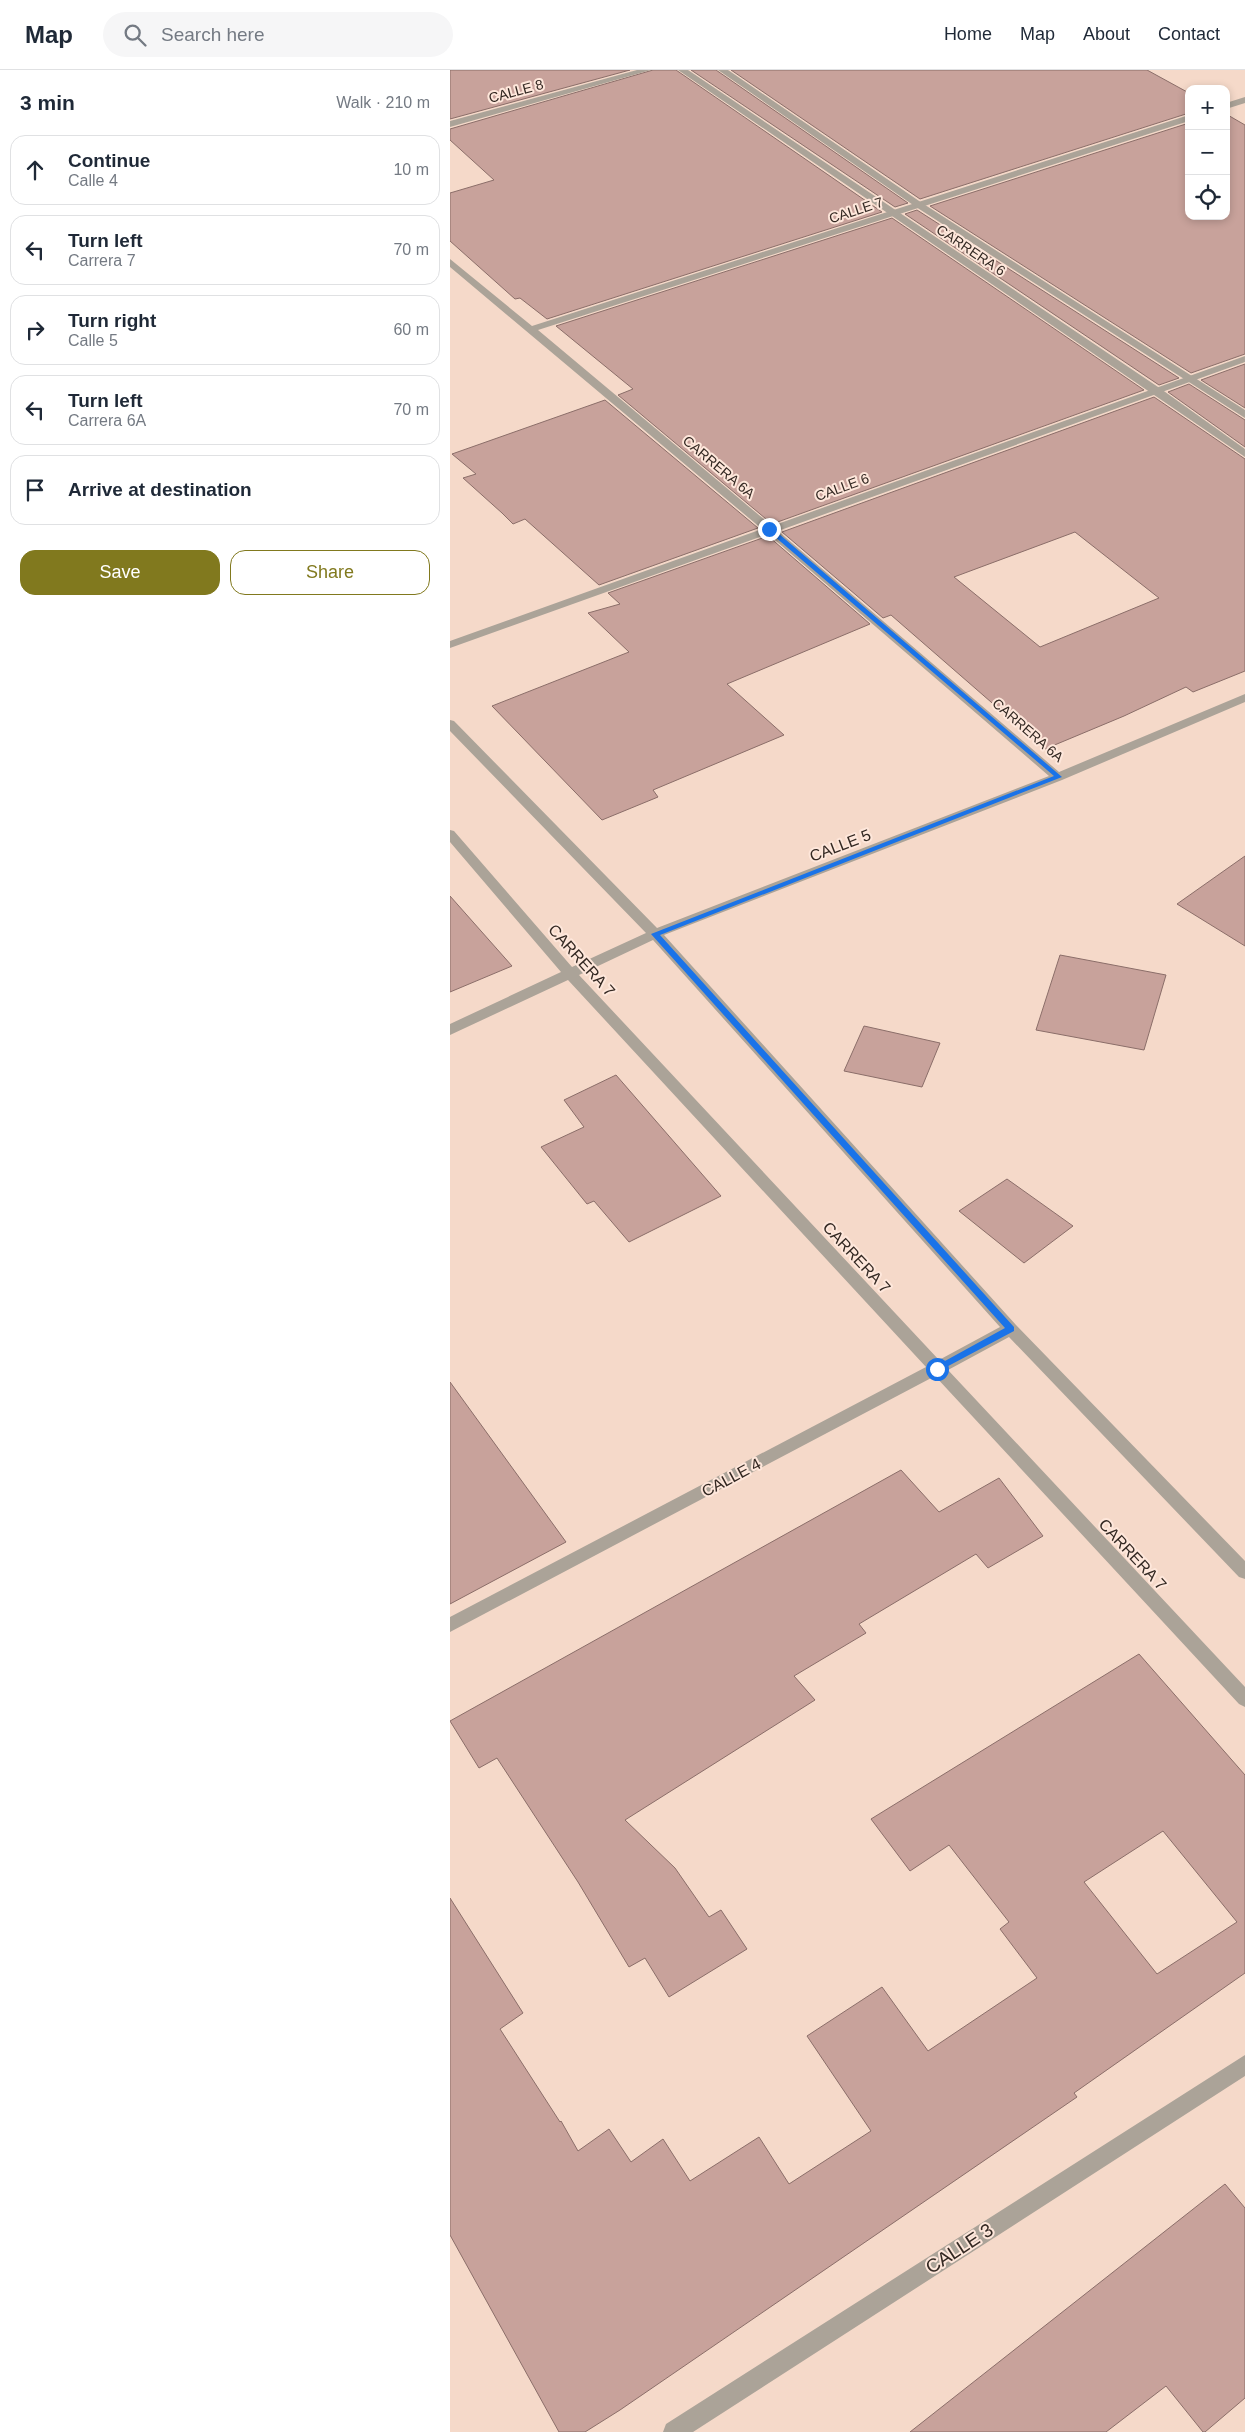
<!DOCTYPE html>
<html lang="en">
<head>
<meta charset="utf-8">
<style>
	body { margin:0; font-family:Helvetica,sans-serif; background:#f6f6f7; color:#1f2937 }
	.controls { position:absolute; right:15px; top:15px; display:grid; overflow:hidden; border-radius:10px; box-shadow:0 2px 8px #0003 }
	.controls button { width:45px; height:45px; display:grid; place-items:center; padding:0; border:0; border-bottom:1px solid #e0e1e3; background:#fff; color:#1f2937; font:25px sans-serif }
	.stop { position:absolute; width:15px; height:15px; margin:-11px; border:4px solid #1a73e8; border-radius:50%; background:#fff }
	.stop.end { background:#1a73e8; border-color:#fff; box-shadow:0 1px 5px #0008 }
	.list { margin:0; padding:0; list-style:none }
	h2 { display:flex; justify-content:space-between; align-items:center; height:65px; margin:0; padding:0 20px; font-size:21px }
	h2 small { font-size:16px; font-weight:400; color:#747a83 }
	.list li { display:grid; grid-template-columns:32px 1fr auto; gap:15px; align-items:center; box-sizing:border-box; height:70px; margin:0 10px 10px; padding:0 10px; border:1px solid #e0e1e3; border-radius:15px }
	.list b { display:block; font-size:19px; white-space:nowrap }
	.list p { margin:0; font-size:16px; white-space:nowrap; color:#747a83 }
	.list em { font-size:16px; font-style:normal; color:#747a83 }
	.actions { display:flex; gap:10px; padding:15px 20px }
	.actions a { flex:1; padding:11px 0; border:1px solid #81791e; border-radius:15px; text-align:center; font-size:18px; color:#81791e }
	.actions .main { background:#81791e; color:#fff }
	.icon { flex:none; width:28px; height:28px; fill:none; stroke:currentColor; stroke-width:2; stroke-linecap:round; stroke-linejoin:round }
	.map { position:relative; flex:none; width:795px; height:2362px; overflow:hidden }
	header { display:flex; align-items:center; gap:30px; box-sizing:border-box; height:70px; padding:0 25px; background:#fff; border-bottom:1px solid #e0e1e3 }
	header strong { font-size:24px }
	nav { display:flex; gap:28px; margin-inline-start:auto; font-size:18px }
	.search { width:350px; height:45px; background:#f6f6f7; display:flex; align-items:center; gap:12px; box-sizing:border-box; padding:0 18px; border-radius:28px; color:#747a83; font-size:19px }
	main { display:flex }
	aside { flex:1; background:#fff }
	.map>svg:first-child { display:block }
</style>
</head>
<body>
<header>
<strong>Map</strong>
<div class="search"><svg class="icon" aria-label="search" viewBox="0 0 24 24"><circle cx="10" cy="10" r="6"/><path d="M15 15l6 6"/></svg>Search here</div>
<nav><a>Home</a><a>Map</a><a>About</a><a>Contact</a></nav>
</header>
<main>
<aside>
<h2>3 min<small>Walk · 210 m</small></h2>
<ul class="list">
<li><svg class="icon" aria-label="ahead" viewBox="0 0 24 24"><path d="M12 20V5M6 11l6-6 6 6"/></svg><div><b>Continue</b><p>Calle 4</p></div><em>10 m</em></li>
<li><svg class="icon" aria-label="left" viewBox="0 0 24 24"><path d="M17 20v-9H6M10 6l-5 5 5 5"/></svg><div><b>Turn left</b><p>Carrera 7</p></div><em>70 m</em></li>
<li><svg class="icon" aria-label="right" viewBox="0 0 24 24"><path d="M7 20v-9h11M14 6l5 5-5 5"/></svg><div><b>Turn right</b><p>Calle 5</p></div><em>60 m</em></li>
<li><svg class="icon" aria-label="left" viewBox="0 0 24 24"><path d="M17 20v-9H6M10 6l-5 5 5 5"/></svg><div><b>Turn left</b><p>Carrera 6A</p></div><em>70 m</em></li>
<li><svg class="icon" aria-label="arrive" viewBox="0 0 24 24"><path d="M6 21V4h12l-3 4 3 4H6"/></svg><div><b>Arrive at destination</b></div></li>
</ul>
<div class="actions"><a class="main">Save</a><a>Share</a></div>
</aside>
<div class="map">
<svg width="795" height="2362" viewBox="0 0 795 2362">
	<rect width="100%" height="100%" fill="#f5d9c9"/>
	<!-- building -->
	<path fill="#c8a29b" stroke="#8b6e69" fill-rule="evenodd" d="M0,0H180L0,49Z
		M203,0H226L432,142L97,249L70,228L65,229L0,171V123L44,110L0,70V59Z
		M241,0H266L458,133L445,137Z
		M281,0H697L739,23V43L470,129Z
		M776,44L795,55V284L741,303L480,136L739,53V146H776Z
		M467,140L729,308L709,315L455,144Z
		M442,148L694,320L322,454L168,325L183,319L106,256Z
		M795,294V338L751,310Z
		M739,314L795,350V377L718,322Z
		M704,327L795,389V601L743,622L736,617L674,646L595,679L441,545L433,548L332,462ZM625,462L709,528L590,577L504,507Z
		M155,330L308,458L149,515L75,449L63,454L52,443L13,408L26,404L2,384Z
		M318,466L420,554L277,614L334,665L203,720L208,727L152,750L42,636L179,582L138,543L170,534L158,523Z
		M795,786V876L727,834Z
		M0,826L62,896L0,922Z
		M610,885L716,905L694,980L586,960Z
		M414,956L490,973L472,1017L394,1001Z
		M166,1005L271,1126L179,1172L144,1131L137,1134L91,1077L134,1057L114,1030Z
		M557,1109L623,1156L574,1193L509,1141Z
		M0,1312L116,1472L0,1534Z
		M451,1400L489,1442L549,1408L593,1466L538,1498L526,1484L409,1554L416,1563L344,1606L365,1630L175,1750L225,1798L259,1847L271,1840L297,1879L219,1927L195,1888L179,1897L128,1812L47,1688L29,1698L0,1651Z
		M689,1584L795,1705V1903L624,2023L627,2027L170,2340L135,2362H109L0,2165V1828L73,1943L50,1959L110,2052L111,2051L128,2081L159,2059L181,2092L213,2069L240,2111L309,2067L339,2114L421,2061L357,1966L432,1917L478,1981L587,1908L550,1859L559,1852L499,1775L460,1801L421,1749ZM713,1761L787,1852L707,1904L634,1812Z
		M775,2114L795,2138V2328L755,2362H753L716,2316L656,2362H460Z"/>
	<g fill="none" stroke-linecap="round" stroke-linejoin="round">
		<!-- minor -->
		<path fill="#aba398" fill-rule="evenodd" d="M187,0H201L0,57V51Z
			M795,27V33L776,39V33Z
			M739,45V51L88,260L322,456L795,286V292L328,461L609,702L795,624V632L612,710L214,865L566,1255L795,1491V1509L789,1507L559,1267L498,1300L795,1617V1637L789,1634L485,1306L0,1562V1547L476,1297L118,910L0,965V954L111,902L0,772V760L4,761L122,897L196,863L0,661V650L4,651L207,858L599,706L318,464L0,578V571L312,459L0,197V189L82,256ZM203,870L550,1257L489,1290L129,905Z
			M795,1985V2006L243,2362H213L216,2354Z"/>
		<!-- tertiary -->
		<path fill="#aba398" fill-rule="evenodd" d="M228,0H238L711,319L795,379V387Z
			M268,0H278L472,133L795,340V348L466,137Z"/>
	</g>
	<!-- route -->
	<path fill="#1a73e8" d="M317,457H321L612,707L210,865L564,1257V1261L487,1302L483,1299L484,1297L555,1258L201,864L604,706L317,460Z"/>
	<g text-anchor="middle" stroke-width="4" stroke-linejoin="round" paint-order="stroke">
		<!-- far-street labels -->
		<g font-size="14" fill="#332822" stroke="#fee7db">
			<text transform="translate(66 21) rotate(-15)" y="5">CALLE 8</text>
			<text transform="translate(406 140) rotate(-18)" y="5">CALLE 7</text>
			<text transform="translate(521 180) rotate(34)" y="5">CARRERA 6</text>
			<text transform="translate(269 397) rotate(40)" y="5">CARRERA 6A</text>
			<text transform="translate(392 417) rotate(-20)" y="5">CALLE 6</text>
			<text transform="translate(578 660) rotate(41)" y="5">CARRERA 6A</text>
		</g>
		<!-- street labels -->
		<g font-size="16" fill="#332822" stroke="#fee7db">
			<text transform="translate(390 775) rotate(-21)" y="6">CALLE 5</text>
			<text transform="translate(132 890) rotate(48)" y="6">CARRERA 7</text>
			<text transform="translate(407 1187) rotate(47)" y="6">CARRERA 7</text>
			<text transform="translate(281 1407) rotate(-28)" y="6">CALLE 4</text>
			<text transform="translate(683 1484) rotate(47)" y="6">CARRERA 7</text>
		</g>
		<!-- near-street labels -->
		<g font-size="19" fill="#332822" stroke="#fee7db">
			<text transform="translate(509 2178) rotate(-33)" y="7">CALLE 3</text>
		</g>
	</g>
</svg>
<div class="controls">
<button>+</button>
<button>−</button>
<button><svg class="icon" aria-label="locate" viewBox="0 0 24 24"><circle cx="12" cy="12" r="6"/><path d="M12 2v4M12 18v4M2 12h4M18 12h4"/></svg></button>
</div>
<div class="stop" style="left:487px;top:1299px"></div>
<div class="stop end" style="left:319px;top:459px"></div>
</div>
</main>
</body>
</html>
